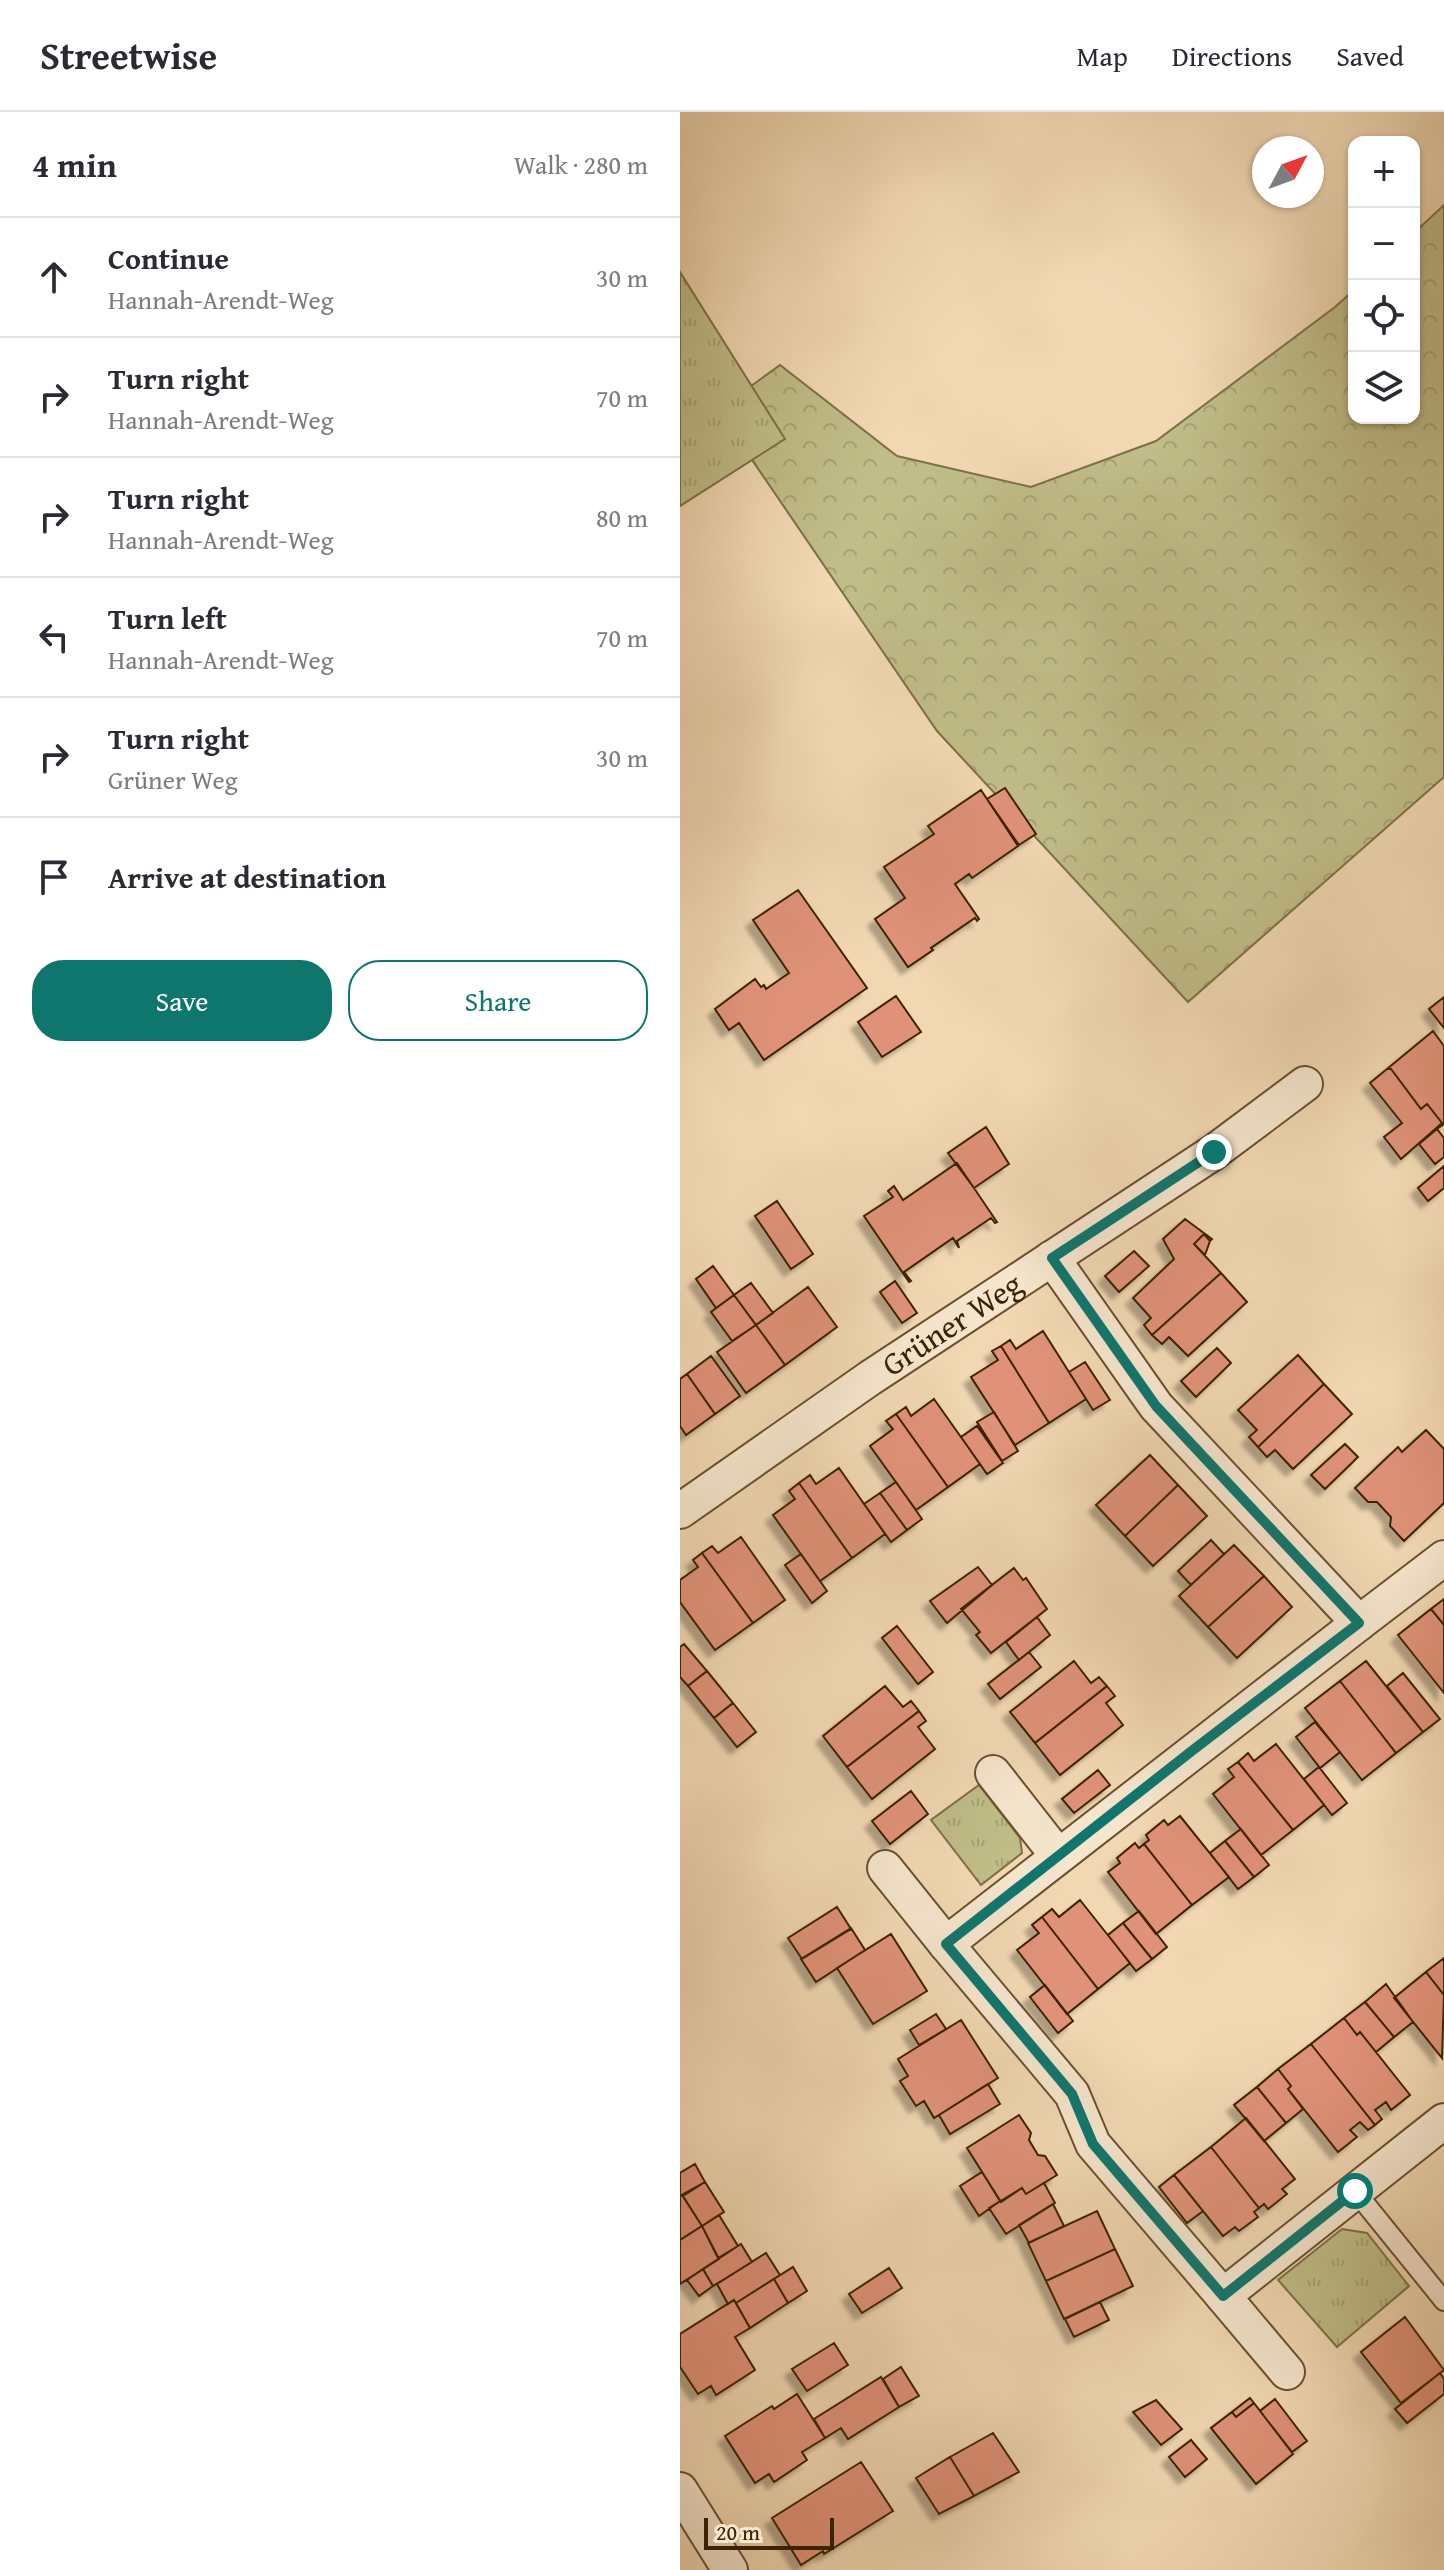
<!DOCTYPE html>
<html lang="en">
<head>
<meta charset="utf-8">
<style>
	body { margin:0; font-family:"Gentium Book Plus",serif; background:#f7f7f7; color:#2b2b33 }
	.controls { position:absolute; right:24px; top:24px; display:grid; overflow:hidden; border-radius:16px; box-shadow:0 2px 6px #0004 }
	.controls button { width:72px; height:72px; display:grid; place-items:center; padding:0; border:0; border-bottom:2px solid #e1e1e2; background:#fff; color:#2b2b33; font:40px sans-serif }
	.compass { position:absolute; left:572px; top:24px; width:72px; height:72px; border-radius:50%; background:#fff; box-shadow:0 2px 6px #0004; rotate:49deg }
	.scale { position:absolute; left:24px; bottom:20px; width:130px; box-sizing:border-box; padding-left:8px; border:4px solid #3d2203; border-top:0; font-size:22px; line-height:28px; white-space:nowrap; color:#3d2203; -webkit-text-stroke:6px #f6e6ce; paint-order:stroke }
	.stop { position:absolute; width:24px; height:24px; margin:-18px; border:6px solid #0f766e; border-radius:50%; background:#fff }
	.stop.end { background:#0f766e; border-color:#fff; box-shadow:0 2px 8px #0008 }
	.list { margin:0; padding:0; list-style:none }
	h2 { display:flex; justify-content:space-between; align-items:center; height:104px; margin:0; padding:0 32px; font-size:34px }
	h2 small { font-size:26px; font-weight:400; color:#7c7c81 }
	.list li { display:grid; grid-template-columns:52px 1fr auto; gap:24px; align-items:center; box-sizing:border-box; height:120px; padding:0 32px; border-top:2px solid #e1e1e2 }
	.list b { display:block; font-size:30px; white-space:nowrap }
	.list p { margin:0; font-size:26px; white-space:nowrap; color:#7c7c81 }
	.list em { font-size:26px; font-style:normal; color:#7c7c81 }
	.actions { display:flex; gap:16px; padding:24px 32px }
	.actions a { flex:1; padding:18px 0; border:2px solid #0f766e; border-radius:32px; text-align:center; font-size:28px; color:#0f766e }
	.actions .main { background:#0f766e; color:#fff }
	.icon { flex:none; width:44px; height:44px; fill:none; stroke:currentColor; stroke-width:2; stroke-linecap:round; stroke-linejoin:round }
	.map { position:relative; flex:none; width:764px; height:2458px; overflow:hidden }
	header { display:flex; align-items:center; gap:48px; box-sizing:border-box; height:112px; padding:0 40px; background:#fff; border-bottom:2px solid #e1e1e2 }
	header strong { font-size:38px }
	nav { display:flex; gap:44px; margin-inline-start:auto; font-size:28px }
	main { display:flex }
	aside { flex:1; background:#fff }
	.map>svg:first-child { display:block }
</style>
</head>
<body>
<header>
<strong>Streetwise</strong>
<nav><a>Map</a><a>Directions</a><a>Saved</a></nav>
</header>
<main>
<aside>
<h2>4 min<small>Walk · 280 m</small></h2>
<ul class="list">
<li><svg class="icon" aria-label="ahead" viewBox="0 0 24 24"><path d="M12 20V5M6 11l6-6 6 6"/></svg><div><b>Continue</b><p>Hannah-Arendt-Weg</p></div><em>30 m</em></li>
<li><svg class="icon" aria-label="right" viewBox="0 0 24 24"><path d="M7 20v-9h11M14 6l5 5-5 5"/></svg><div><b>Turn right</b><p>Hannah-Arendt-Weg</p></div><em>70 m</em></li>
<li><svg class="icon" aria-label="right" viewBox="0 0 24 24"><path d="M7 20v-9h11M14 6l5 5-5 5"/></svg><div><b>Turn right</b><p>Hannah-Arendt-Weg</p></div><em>80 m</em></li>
<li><svg class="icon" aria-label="left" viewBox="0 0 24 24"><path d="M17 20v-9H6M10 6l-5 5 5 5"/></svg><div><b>Turn left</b><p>Hannah-Arendt-Weg</p></div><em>70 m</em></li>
<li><svg class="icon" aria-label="right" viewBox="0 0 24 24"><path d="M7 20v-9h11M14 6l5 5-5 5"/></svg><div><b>Turn right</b><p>Grüner Weg</p></div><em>30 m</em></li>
<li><svg class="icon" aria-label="arrive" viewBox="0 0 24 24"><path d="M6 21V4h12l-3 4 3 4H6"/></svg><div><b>Arrive at destination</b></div></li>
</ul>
<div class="actions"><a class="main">Save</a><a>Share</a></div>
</aside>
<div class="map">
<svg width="764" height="2458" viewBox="0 0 764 2458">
	<defs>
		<pattern id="forest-crowns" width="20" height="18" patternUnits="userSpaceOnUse" patternTransform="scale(2)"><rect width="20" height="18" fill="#c0bd88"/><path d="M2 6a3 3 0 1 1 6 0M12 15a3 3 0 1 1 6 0" fill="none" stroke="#a6a274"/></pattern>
		<pattern id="park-tufts" width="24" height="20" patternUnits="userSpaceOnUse" patternTransform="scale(2)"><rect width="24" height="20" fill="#c0bd88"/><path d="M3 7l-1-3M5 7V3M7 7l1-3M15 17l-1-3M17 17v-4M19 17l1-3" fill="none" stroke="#a6a274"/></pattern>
		<filter id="shadow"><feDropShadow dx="-7" dy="7" stdDeviation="2" flood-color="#0004"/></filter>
	</defs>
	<rect width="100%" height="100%" fill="#f1d8b3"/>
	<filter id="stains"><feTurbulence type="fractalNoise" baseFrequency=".0025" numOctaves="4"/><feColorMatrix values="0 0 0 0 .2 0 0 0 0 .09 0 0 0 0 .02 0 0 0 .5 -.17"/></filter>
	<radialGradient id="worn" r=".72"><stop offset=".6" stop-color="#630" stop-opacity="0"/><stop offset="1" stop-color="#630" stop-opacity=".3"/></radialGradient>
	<!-- forest -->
	<path fill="url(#forest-crowns)" stroke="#7e7046" stroke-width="2" d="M764,93V665L508,890L257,619L38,298L100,253L217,344L351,375L476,329L655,195L674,178V306H734V121Z"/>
	<!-- park -->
	<path fill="url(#park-tufts)" stroke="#7e7046" stroke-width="2" d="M0,160L105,327L0,394Z
		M299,1673L340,1726L342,1741L301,1773L251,1708Z
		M662,2117L687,2121L729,2174L657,2235L598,2168Z"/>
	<!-- building -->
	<path fill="#e09278" stroke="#3d2203" stroke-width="2" filter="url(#shadow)" d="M325,676L356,722L339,733L307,687Z
		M301,678L338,734L292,766L289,762L275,772L299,807L297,809L295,806L251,836L253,838L228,855L195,807L225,786L204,755L254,722L248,714Z
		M118,778L187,876L84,948L59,911L49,918L35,897L75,867L81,875L84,873L86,877L109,861L73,808Z
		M216,884L241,920L202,945L178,910Z
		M764,885V916L749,897Z
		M753,919L764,934V1012L757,1017L762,1011L747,992L741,997L711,957H707Z
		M707,957H711L741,997L747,992L762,1011L721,1047L704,1025L722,1011L690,971Z
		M306,1015L329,1052L294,1076L268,1041Z
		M757,1017L764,1026V1045L755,1052L739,1032Z
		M277,1051L317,1110L315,1111L311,1106L277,1129L279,1136L273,1126L224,1160L231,1169L229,1170L184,1104L213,1085L208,1079L214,1074L223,1088Z
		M764,1054V1076L748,1089L738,1076Z
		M97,1089L133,1142L111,1157L75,1104Z
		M505,1107L532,1127L530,1129L524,1122L514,1132L541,1161L472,1223L464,1213L471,1206L453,1186L494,1147L483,1127Z
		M524,1122L530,1129L525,1143L514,1132Z
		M454,1139L469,1154L439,1180L425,1164Z
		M33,1154L54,1183L36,1196L16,1167Z
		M541,1161L567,1190L508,1244L489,1225L482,1232L472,1223Z
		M215,1169L237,1201L222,1211L200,1180Z
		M71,1171L93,1201L76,1213L54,1183Z
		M128,1175L157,1215L105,1253L76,1213Z
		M54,1183L76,1213L52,1229L31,1200Z
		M76,1213L105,1253L66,1281L37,1240Z
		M363,1219L406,1287L369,1311L321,1234L330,1228L336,1237Z
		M321,1234L369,1311L335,1333L291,1265L318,1248L312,1239Z
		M537,1236L551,1251L516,1285L501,1269Z
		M618,1243L644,1272L578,1335L569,1325L577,1318L558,1298Z
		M31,1244L60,1284L35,1302L7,1262Z
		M405,1250L430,1288L413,1298L389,1260Z
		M7,1262L35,1302L6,1323L0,1314V1267Z
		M644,1272L672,1302L613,1357L595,1338L587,1345L578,1335Z
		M254,1287L300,1352L268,1375L216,1302L226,1295L231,1304Z
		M314,1300L338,1339L322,1349L297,1310Z
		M216,1302L268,1375L236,1398L190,1334L213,1317L206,1309Z
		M297,1314L323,1351L307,1362L281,1325Z
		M746,1318L764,1337V1391L724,1429L710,1414L711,1405L697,1390H688L675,1376L718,1335L722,1340Z
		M665,1332L678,1345L645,1377L631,1363Z
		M470,1343L498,1373L445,1424L416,1393Z
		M159,1356L205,1422L172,1446L119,1371L130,1363L136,1372Z
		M216,1370L242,1407L227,1418L200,1381Z
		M119,1371L172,1446L140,1469L93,1403L115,1387L109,1379Z
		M498,1373L527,1404L473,1454L445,1424Z
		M200,1381L227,1418L211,1430L184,1392Z
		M61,1425L105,1488L73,1511L22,1441L32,1434L38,1441Z
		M531,1428L544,1442L511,1473L498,1459Z
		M554,1433L584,1464L528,1515L499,1484Z
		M22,1441L73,1511L35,1538L0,1490V1468L18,1455L13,1448Z
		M121,1442L147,1479L132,1491L105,1453Z
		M298,1455L312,1473L267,1511L250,1489Z
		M334,1456L343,1468L346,1466L367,1497L311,1541L296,1523L300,1520L281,1497Z
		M584,1464L612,1495L557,1546L528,1515Z
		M764,1487V1513L751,1497Z
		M751,1497L764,1513V1581L718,1523Z
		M357,1505L370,1523L339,1548L326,1530Z
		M217,1514L253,1560L238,1572L202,1526Z
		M4,1532L27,1559L8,1574L0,1565V1535Z
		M349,1540L361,1555L320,1587L308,1572Z
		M394,1549L411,1571L419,1565L427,1574L355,1631L330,1600Z
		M686,1549L743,1620L716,1641L660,1569Z
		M27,1559L53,1591L34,1606L8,1574Z
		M723,1561L760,1607L743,1620L707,1574Z
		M660,1569L716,1641L682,1668L625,1596Z
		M205,1574L223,1595L231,1589L239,1599L167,1655L143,1624Z
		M427,1574L435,1584L426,1591L443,1613L380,1663L355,1631Z
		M53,1591L76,1620L57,1635L34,1606Z
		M239,1599L246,1609L238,1615L255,1637L192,1687L167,1655Z
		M635,1610L660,1640L640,1656L616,1625Z
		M596,1632L644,1693L613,1718L558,1650L568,1641L574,1649Z
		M558,1650L613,1718L581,1743L533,1682L554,1665L548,1657Z
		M639,1655L667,1691L652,1703L624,1667Z
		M418,1658L430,1673L394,1701L382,1687Z
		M231,1679L248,1702L210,1732L192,1709Z
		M500,1704L549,1765L512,1793L464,1732L469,1728L466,1723L484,1708L488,1713Z
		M561,1717L589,1753L574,1765L545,1729Z
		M545,1729L574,1765L558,1777L530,1741Z
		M455,1731L459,1736L464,1732L512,1793L476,1822L428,1760L440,1751L437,1746Z
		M400,1788L450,1851L418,1877L362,1805L372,1797L379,1805Z
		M157,1795L171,1817L122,1847L108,1826Z
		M459,1799L487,1835L472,1847L443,1811Z
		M362,1805L418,1877L387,1902L337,1838L359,1821L352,1813Z
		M443,1811L472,1847L456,1859L428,1823Z
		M171,1816L185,1838L136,1870L121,1847Z
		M211,1822L247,1879L193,1912L157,1856Z
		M764,1846V1883L746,1860Z
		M746,1860L764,1883L762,1946L714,1886Z
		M706,1872L733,1910L714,1925L685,1890Z
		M365,1873L393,1909L378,1921L350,1885Z
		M685,1890L714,1925L696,1940L680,1920L677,1923L664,1906Z
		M256,1902L266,1917L239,1933L230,1918Z
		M664,1906L677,1923L680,1920L730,1983L711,1998L706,1990L695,1998L702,2007L695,2013L631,1932Z
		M281,1908L318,1966L254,2006L244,1989L236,1994L220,1969L228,1964L218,1947Z
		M631,1932L695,2013L688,2018L680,2010L670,2018L677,2025L658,2040L608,1977L611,1974L598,1957Z
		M598,1957L611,1974L608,1977L623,1997L606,2011L577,1975Z
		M308,1972L320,1992L270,2022L259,2003Z
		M577,1975L606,2011L584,2029L554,1993Z
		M339,2003L351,2021L349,2028L358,2043L365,2044L377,2063L346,2082L342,2076L321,2090L287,2036Z
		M566,2006L615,2067L602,2077L607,2082L588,2097L584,2092L579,2096L531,2035Z
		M531,2035L579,2096L574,2100L578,2105L559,2119L555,2115L543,2124L494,2063Z
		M15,2052L25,2070L0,2084V2061Z
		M302,2060L320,2089L299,2104L280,2074Z
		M494,2063L523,2099L507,2111L479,2075Z
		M25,2070L44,2100L22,2114L3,2084Z
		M364,2071L375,2091L326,2122L309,2096L342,2076L346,2082Z
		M2,2083L22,2114L0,2128V2084Z
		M373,2092L384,2114L349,2131L339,2113Z
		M417,2099L435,2137L366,2169L348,2131Z
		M39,2103L58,2134L38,2146L22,2114Z
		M22,2114L39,2147L0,2172V2128Z
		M61,2132L72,2150L33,2174L23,2157Z
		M435,2137L453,2174L384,2207L366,2169Z
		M86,2141L100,2163L56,2191L54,2188L48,2192L37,2172Z
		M113,2155L127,2179L108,2191L94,2167Z
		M209,2156L222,2176L182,2201L169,2182Z
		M23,2157L33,2174L19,2184L7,2168Z
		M94,2167L108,2191L70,2216L56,2191Z
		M54,2188L70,2216L55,2225L75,2258L36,2283L31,2274L18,2282L0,2255V2222Z
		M420,2190L429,2208L394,2225L385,2207Z
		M725,2205L764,2258L721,2291L681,2240Z
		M154,2231L168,2253L127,2279L112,2257Z
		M221,2255L239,2284L219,2295L203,2267Z
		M760,2261L764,2267V2282L727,2311L715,2297Z
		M201,2265L219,2295L168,2327L161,2316L145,2326L134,2307Z
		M117,2282L145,2326L122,2340L127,2348L94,2370L89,2362L75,2371L45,2324L92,2294L94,2297Z
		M570,2286L574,2291L556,2305L552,2300Z
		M595,2287L627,2329L612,2340L580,2299Z
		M476,2288L502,2317L481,2333L453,2300Z
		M574,2291L613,2342L576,2372L531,2316L552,2300L556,2305Z
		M313,2321L339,2360L294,2384L270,2345Z
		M511,2328L527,2347L505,2365L489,2345Z
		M270,2345L294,2384L259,2402L236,2366Z
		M181,2350L213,2399L144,2442L143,2439L121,2453L92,2406Z"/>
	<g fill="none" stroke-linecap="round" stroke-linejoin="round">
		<!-- service casing -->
		<g stroke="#6a502f" stroke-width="22">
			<path id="service" d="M675,2079L764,2189"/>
		</g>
		<!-- minor casing -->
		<g stroke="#6a502f" stroke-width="38">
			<g id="minor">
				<path d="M372,1146L476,1294L679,1511L266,1832L392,1982L413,2032L543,2184L764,2009"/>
				<path id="s1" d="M0,1399L190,1266L534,1040L625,972"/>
				<path d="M679,1511L764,1446"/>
				<path d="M313,1661L378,1744"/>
				<path d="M205,1756L266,1832"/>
				<path d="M543,2184L607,2260"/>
				<path d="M0,2378L50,2458"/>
			</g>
		</g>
		<!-- service -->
		<use href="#service" stroke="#f6e6ce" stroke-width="18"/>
		<!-- minor -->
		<use href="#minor" stroke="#f6e6ce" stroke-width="34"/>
	</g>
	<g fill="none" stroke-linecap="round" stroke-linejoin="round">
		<!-- route -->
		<path stroke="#0f766e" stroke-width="10" d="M534,1040L372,1146L476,1294L679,1511L513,1638L266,1832L392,1982L413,2032L543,2184L675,2079"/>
	</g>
	<g text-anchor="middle" stroke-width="6" stroke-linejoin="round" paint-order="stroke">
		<!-- street labels -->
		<g font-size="32" fill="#3d2203" stroke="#f6e6ce">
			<text dy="11" stroke="none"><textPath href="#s1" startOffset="330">Grüner Weg</textPath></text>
		</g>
	</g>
	<rect width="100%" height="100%" filter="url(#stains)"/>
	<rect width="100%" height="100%" fill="url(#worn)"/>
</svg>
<div class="controls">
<button>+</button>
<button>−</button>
<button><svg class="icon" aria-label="locate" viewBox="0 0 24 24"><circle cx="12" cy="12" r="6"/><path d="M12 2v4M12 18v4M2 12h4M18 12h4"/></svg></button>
<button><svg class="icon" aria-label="layers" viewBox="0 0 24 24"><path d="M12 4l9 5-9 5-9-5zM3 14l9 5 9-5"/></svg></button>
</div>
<svg class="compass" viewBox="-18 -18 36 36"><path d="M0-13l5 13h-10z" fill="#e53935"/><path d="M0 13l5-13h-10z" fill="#7c7c81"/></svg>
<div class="scale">20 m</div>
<div class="stop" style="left:675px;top:2079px"></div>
<div class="stop end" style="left:534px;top:1040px"></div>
</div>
</main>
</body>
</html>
